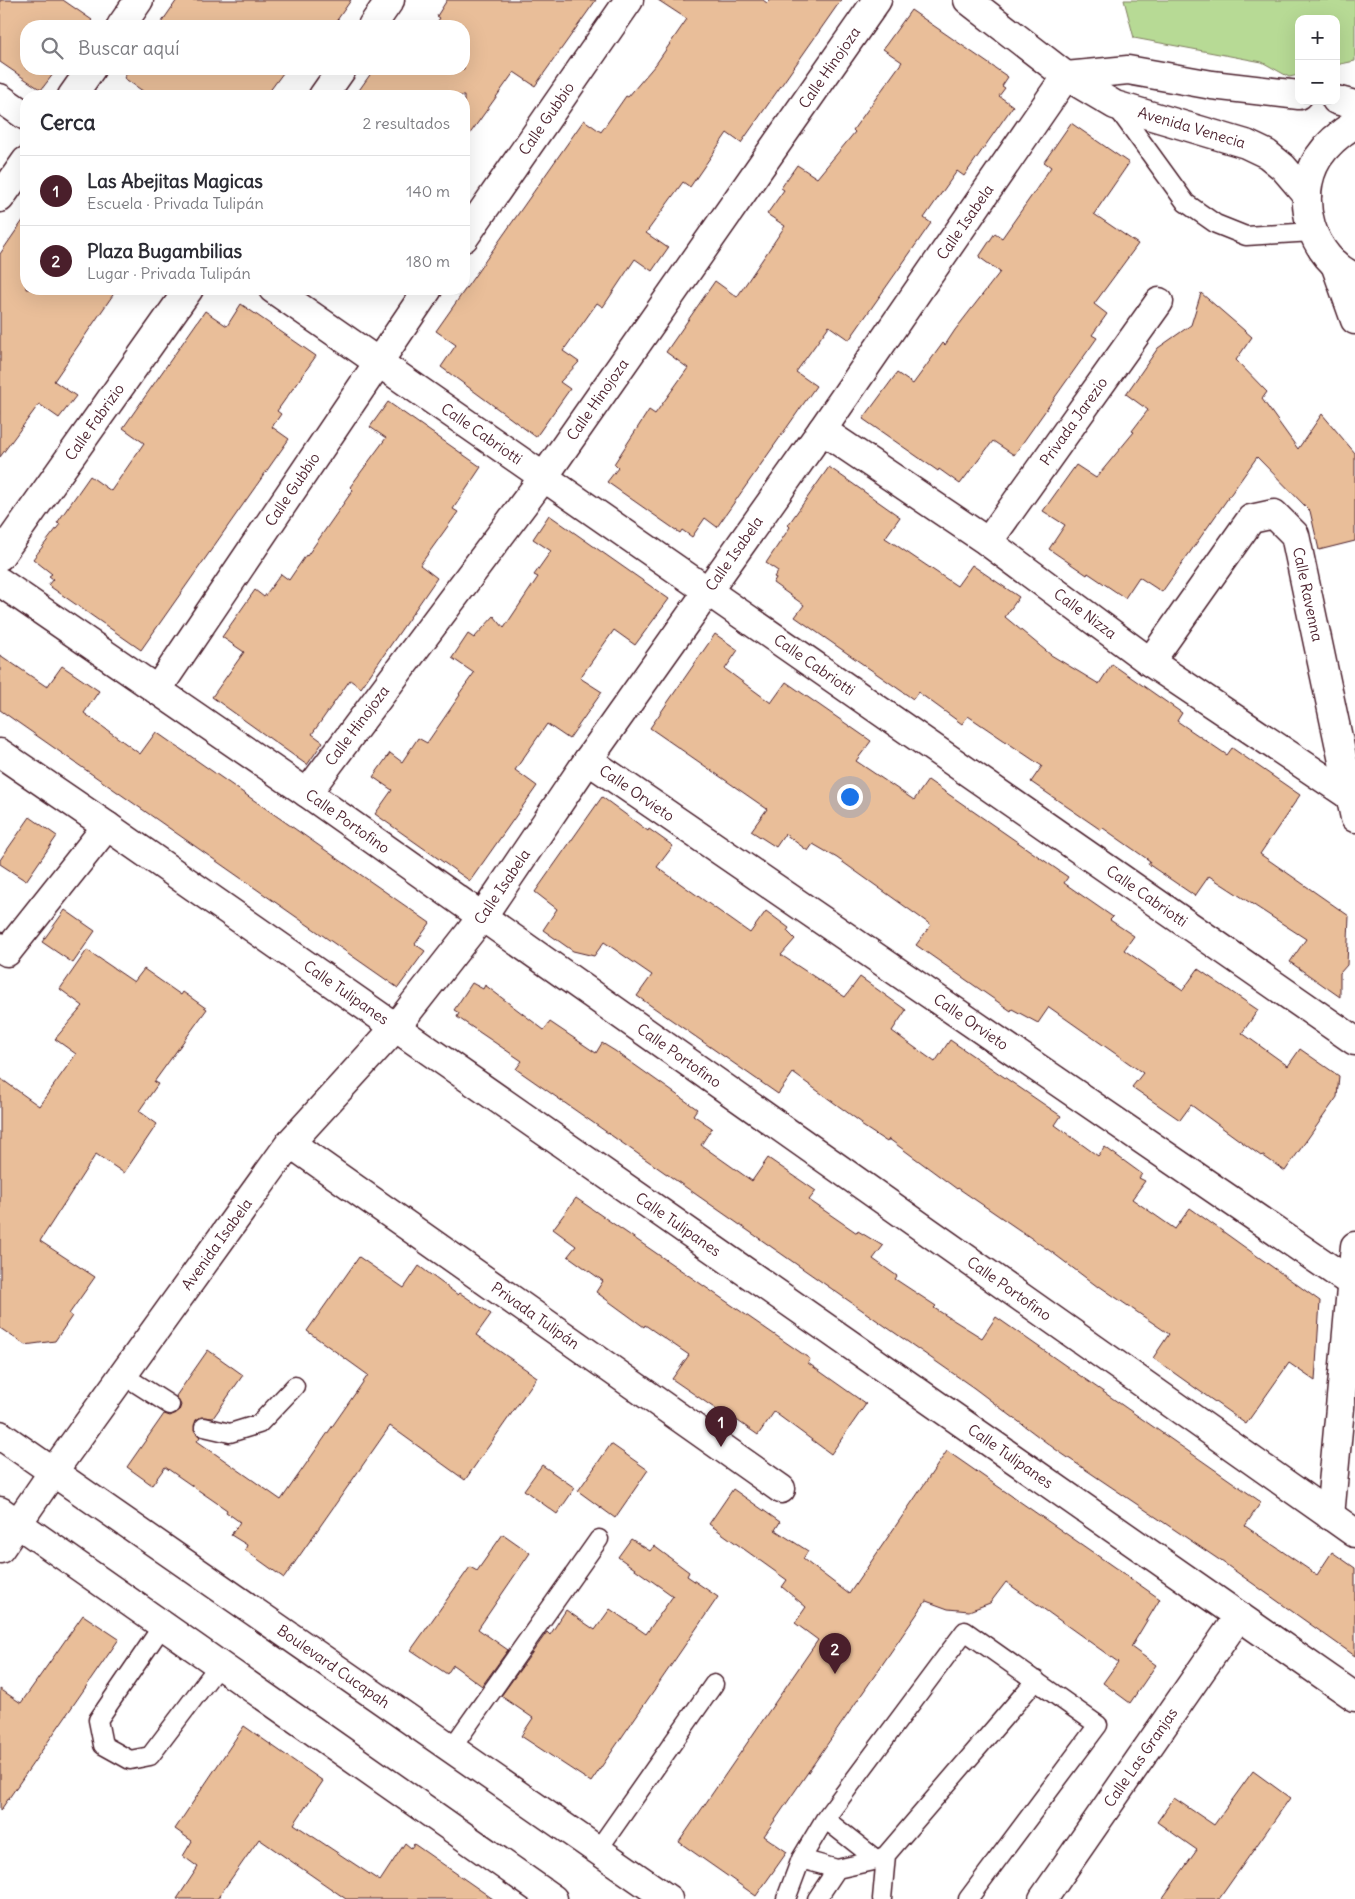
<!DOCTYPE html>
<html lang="es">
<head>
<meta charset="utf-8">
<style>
	body { margin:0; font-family:Delius,sans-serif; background:#f2f2f3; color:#2b2b33 }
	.controls { position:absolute; right:15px; top:15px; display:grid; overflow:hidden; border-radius:10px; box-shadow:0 5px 20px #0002 }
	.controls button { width:45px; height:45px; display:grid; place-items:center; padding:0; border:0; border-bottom:1px solid #e1e1e2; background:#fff; color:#2b2b33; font:25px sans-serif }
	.you { position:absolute; left:849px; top:796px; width:18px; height:18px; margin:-12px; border:4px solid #fff; border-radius:50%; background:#1a73e8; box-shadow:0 0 0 8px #1a73e833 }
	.badge { display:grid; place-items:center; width:32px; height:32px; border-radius:50%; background:#4a1f2b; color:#fff; font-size:16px; font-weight:700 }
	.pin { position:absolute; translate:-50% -41px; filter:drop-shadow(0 1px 2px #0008) }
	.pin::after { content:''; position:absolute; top:26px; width:18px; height:15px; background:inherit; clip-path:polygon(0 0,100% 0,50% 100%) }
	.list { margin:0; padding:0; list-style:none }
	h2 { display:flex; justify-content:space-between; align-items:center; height:65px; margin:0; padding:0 20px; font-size:21px }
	h2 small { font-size:16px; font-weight:400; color:#7c7c81 }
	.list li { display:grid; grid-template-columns:32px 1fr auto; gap:15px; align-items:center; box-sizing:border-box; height:70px; padding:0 20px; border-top:1px solid #e1e1e2 }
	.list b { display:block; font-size:19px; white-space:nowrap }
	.list p { margin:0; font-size:16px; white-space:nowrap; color:#7c7c81 }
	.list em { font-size:16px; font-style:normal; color:#7c7c81 }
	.icon { flex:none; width:28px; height:28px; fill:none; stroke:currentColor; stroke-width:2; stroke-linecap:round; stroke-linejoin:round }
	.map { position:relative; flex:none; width:1355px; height:1899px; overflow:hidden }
	.search { position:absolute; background:#fff; box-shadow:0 5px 20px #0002; left:20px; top:20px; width:450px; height:55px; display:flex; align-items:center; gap:12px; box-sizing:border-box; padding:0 18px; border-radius:20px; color:#7c7c81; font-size:19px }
	.panel { position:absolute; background:#fff; box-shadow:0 5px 20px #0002; left:20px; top:90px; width:450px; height:205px; border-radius:20px }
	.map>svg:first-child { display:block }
</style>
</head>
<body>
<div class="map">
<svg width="1355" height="1899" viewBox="0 0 1355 1899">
	<rect width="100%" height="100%" fill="#fff"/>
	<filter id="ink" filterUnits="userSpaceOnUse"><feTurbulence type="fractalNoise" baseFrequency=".02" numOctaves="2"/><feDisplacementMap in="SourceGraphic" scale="10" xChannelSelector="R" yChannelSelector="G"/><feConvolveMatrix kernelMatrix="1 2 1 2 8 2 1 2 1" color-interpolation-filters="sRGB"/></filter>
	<g filter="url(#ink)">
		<!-- green -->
		<path fill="#b7da95" stroke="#807c60" d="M1124,0H1355V61L1336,65V19H1299V75L1289,77L1262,62L1134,38Z"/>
		<!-- building -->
		<path fill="#e9be99" stroke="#4a1f2b" d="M0,0H63L92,20L87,26H26V69H57L41,90L0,62Z
			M177,0H351L333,26H159Z
			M447,0H596L535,86L514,72L464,142V96H355L374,69H464V26H434L440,18L437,16Z
			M658,0H763L767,3L770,0H841L741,143L727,133L690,187L683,182L646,233L668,248L652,271L635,259L603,307L597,303L563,351L579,362L560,382L570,389L536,437L441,367L456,345L436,331L584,120L601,132L626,96L628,97L656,64L687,19Z
			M911,10L1008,77L1002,86L1005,88L999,96L1013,106L964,176L957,171L924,218L931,223L849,340L829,326L796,372L816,386L717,527L705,518L692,537L682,530L680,533L607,482L618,468L614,464L649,410L655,414L688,368L666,352L715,281L737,297L785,226L767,214L784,190L781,188L797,165L817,178L855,132L853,130L902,62L883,49Z
			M130,69H286L266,96H150L124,78Z
			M1071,123L1129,163L1094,214L1138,244L1094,304L1107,314L1092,335L1097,338L1014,455L993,441L960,484L939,469L938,471L863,419L897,373L913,384L943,343L945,345L955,330L1000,272L979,257L995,233L1002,238L1035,191L1051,167L1044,162Z
			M26,216V289H117L54,381L76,396L59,418L39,404L0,457V254Z
			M1201,293L1252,337L1236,360L1267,392L1262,399L1298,449L1322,414L1355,453V541L1319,550L1310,511L1257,457L1162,592L1139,577L1125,598L1088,573L1087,575L1049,549L1065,525L1043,511L1076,465L1096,478L1134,432L1132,431L1148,410L1126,394L1158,348L1191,325Z
			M241,304L316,356L277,411L281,414L272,427L289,439L141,650L48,585L53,579L49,576L52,574L33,559L60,524L57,523L90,476L111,491L144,443L123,428L205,311L227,326Z
			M388,402L481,467L453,509L458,512L420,565L437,578L361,688L350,680L312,734L323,742L307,765L212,697L244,652L222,637L255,590L264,597L281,574L289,580L306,555L307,556L353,490L350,487L386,438L370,427Z
			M829,467L900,517L885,538L896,545L957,586L972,565L1019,597L1005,617L1051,655L1099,684L1112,664L1182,713L1177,721L1227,755L1232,748L1300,795L1260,854L1349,916L1347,965L1340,973V997L1290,962L1306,939L1209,876L1195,896L1148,864L1150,861L1103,828L1101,830L1031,782L1042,766L968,716L962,724L918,692L913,699L795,617L804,605L773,583L776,578L774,577L778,571L766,563L790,527L788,525Z
			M549,515L669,599L635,645L614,630L580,678L602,692L569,739L547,724L515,770L537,786L470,881L375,814L392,790L373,777L390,753L402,762L418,738L427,743L460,695L459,694L474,673L452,658L468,634L474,638L494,616L504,628L538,577L534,575L551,551L533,539Z
			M715,634L738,650L725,669L771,703L786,682L871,741L856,761L914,800L928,780L1068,877L1064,883L1113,917L1110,920L1134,936L1124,950L1183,990L1198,969L1258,1010L1242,1033L1288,1066L1300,1049L1339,1076L1337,1097L1285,1171L1262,1155L1261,1156L1191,1105L1180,1120L1132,1087L1143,1073L1049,1007L1038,1023L1012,1009L1011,1011L916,945L931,925L837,858L813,844L808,851L785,834L776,847L751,831L767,809L650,728Z
			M0,655L47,687L62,666L99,691L84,713L140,754L156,732L430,923L415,944L425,951L398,988L0,710Z
			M602,797L648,831L649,829L673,846L657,867L750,933L766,911L789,928L787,931L795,939L781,955L845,997L860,977L906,1010L892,1031L914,1047L935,1062L950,1040L1061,1116L1055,1125L1098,1156L1105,1147L1142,1174L1139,1178L1145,1181L1132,1199L1175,1229L1190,1208L1320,1301L1315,1381L1289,1363L1246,1424L1153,1358L1169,1334L1099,1286L1098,1287L1053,1253L958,1188L957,1189L889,1139L887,1142L861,1125L862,1123L793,1073L778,1094L637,996L652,975L604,942L594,956L573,951L543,930L557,909L535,892Z
			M30,817L57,836L26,881L0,864V860Z
			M65,910L95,931L73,963L42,942Z
			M87,950L134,982L144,969L181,995L183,992L207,1009L154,1082L158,1084L139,1111L157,1124L124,1173L96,1154L40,1241L95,1277L69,1314L72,1316L55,1341L25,1345L0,1328V1078L39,1106L76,1054L55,1039L83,1006L60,989Z
			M472,983L483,989L485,985L544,1030L550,1022L596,1053L602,1043L615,1051L697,1109L693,1115L712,1128L701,1145L752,1181L768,1158L816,1191L809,1200L857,1233L858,1231L883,1246L873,1259L897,1276L895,1279L936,1306L934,1308L982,1338L996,1317L1165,1435L1261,1502L1245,1526L1317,1575L1332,1552L1355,1568V1656L1221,1561L1055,1449L974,1388L516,1069L522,1061L457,1017L459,1013L454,1010Z
			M576,1198L810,1359L808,1363L866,1404L831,1454L774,1412L758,1435L725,1412L723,1414L672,1379L689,1355L645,1325L644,1327L596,1292L603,1281L568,1256L576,1246L553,1229Z
			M359,1257L404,1288L419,1266L458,1295L460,1293L491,1314L476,1335L537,1377L465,1480L390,1426L284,1578L245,1550L247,1545L231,1535L240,1522L226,1512L227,1510L165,1467L152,1485L127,1467L164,1414L170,1416L179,1411L181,1405L176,1396L208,1350L243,1375L213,1418L201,1417L196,1420L194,1430L200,1437L197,1441L281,1500L368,1375L307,1331Z
			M611,1444L648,1470L615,1518L578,1491Z
			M947,1451L1160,1599L1131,1647L1156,1665L1130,1703L1103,1683L1118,1662L1006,1582L990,1603L969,1611L948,1609L926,1601L764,1836L787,1852L756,1896L679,1842L818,1640L795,1623L806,1607L782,1587L787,1580L709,1524L733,1489L780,1522L775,1530L808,1551L803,1559L849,1594Z
			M542,1465L575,1488L557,1514L524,1490Z
			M503,1534L530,1553L478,1629L508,1650L482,1686L453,1665L447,1674L411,1650L470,1567L477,1571Z
			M631,1539L650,1551L654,1546L689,1572L687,1576L718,1597L591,1782L521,1736L533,1718L501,1696L547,1632L550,1635L566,1610L595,1630L610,1609L646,1634L673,1596L618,1557Z
			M83,1615L119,1639L0,1811V1689L21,1703Z
			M244,1726L323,1781L294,1824L380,1881L405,1843L411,1848L414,1844L493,1899H346L259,1839L217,1899H177L198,1867L183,1856L192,1841L175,1829Z
			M1253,1771L1290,1798L1219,1899H1162L1197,1850L1157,1822L1174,1798L1214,1825Z"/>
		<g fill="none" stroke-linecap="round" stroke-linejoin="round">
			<!-- lane casing -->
			<g stroke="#4a1f2b" stroke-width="21">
				<path id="lane" d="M1115,105L1186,203L1216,224L1246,236L1313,232
					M123,1375L170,1405
					M204,1427L230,1433L259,1424L295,1386
					M163,1625L98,1720L103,1745L130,1760L150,1756L219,1665
					M451,1749L599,1539
					M597,1851L714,1684
					M801,1859L837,1869
					M786,1899L801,1859L825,1819
					M817,1899L837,1869L877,1860
					M882,1899L886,1855
					M968,1899L1098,1725L965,1631L825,1819L877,1860L886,1855L1036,1680"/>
			</g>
			<!-- street casing -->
			<g stroke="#4a1f2b" stroke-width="31">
				<g id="street">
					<path d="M121,26L139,0"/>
					<path d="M372,26L390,0"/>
					<path d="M72,96L91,69"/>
					<path d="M323,96L342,69"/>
					<path d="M0,98L26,116"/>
					<path d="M0,198L26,161"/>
					<path id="s1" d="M464,238L629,0"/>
					<path id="s2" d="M273,289L1355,1041"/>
					<path id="s3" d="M822,430L988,542L1150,662L1350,796"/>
					<path id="s4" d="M988,542L1159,302"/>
					<path id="s5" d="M0,556L189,289"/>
					<path id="s6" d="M0,582L307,793L1355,1533"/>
					<path id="s7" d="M1150,662L1251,519L1274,514L1295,535L1355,818"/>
					<path id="s8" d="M157,690L428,289"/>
					<path id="s9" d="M588,760L1353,1284"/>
					<path id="s10" d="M307,793L543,478L877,0"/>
					<path d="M0,947L7,952L107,826"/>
					<path id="s11" d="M290,1143L781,1489"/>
					<path d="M1330,1516L1355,1246"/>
					<path id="s12" d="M0,1549L53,1472L290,1143L395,1028L482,917L588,760L822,430L1066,76"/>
					<path id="s13" d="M1043,1899L1239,1616"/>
				</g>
			</g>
			<!-- secondary casing -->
			<g stroke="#4a1f2b" stroke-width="31">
				<g id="secondary">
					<path id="s14" d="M968,0L1066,76L1115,105L1246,144L1267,154L1283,167L1307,195"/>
					<path d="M1066,76L1128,70L1212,85L1299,95"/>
					<path d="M1336,100L1355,105"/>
					<path d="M1355,124C1340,133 1328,143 1318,158C1293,198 1312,259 1355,277"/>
					<path d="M1335,264L1355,320"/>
					<path id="s15" d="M0,753L107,826L1355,1697"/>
					<path id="s16" d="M0,1435L668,1899"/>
					<path d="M0,1511L553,1899"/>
				</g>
			</g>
			<!-- lane -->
			<use href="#lane" stroke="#fff" stroke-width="18"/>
			<!-- street -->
			<use href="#street" stroke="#fff" stroke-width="28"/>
			<!-- secondary -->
			<use href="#secondary" stroke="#fff" stroke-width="28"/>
		</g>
	</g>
	<g text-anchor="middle" stroke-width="4" stroke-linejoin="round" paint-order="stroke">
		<!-- street labels -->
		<g font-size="15" fill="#4a1f2b" stroke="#fff">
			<text dy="5" stroke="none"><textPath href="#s10" startOffset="894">Calle Hinojoza</textPath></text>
			<text dy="5" stroke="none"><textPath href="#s1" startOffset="145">Calle Gubbio</textPath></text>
			<text dy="5" stroke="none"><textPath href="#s14" startOffset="261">Avenida Venecia</textPath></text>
			<text dy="5" stroke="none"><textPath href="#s12" startOffset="1642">Calle Isabela</textPath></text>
			<text dy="5" stroke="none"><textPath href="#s10" startOffset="489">Calle Hinojoza</textPath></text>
			<text dy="5" stroke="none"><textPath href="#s5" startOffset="164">Calle Fabrizio</textPath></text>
			<text dy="5" stroke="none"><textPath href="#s4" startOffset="148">Privada Jarezio</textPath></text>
			<text dy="5" stroke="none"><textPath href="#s2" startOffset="254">Calle Cabriotti</textPath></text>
			<text dy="5" stroke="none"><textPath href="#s8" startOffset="242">Calle Gubbio</textPath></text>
			<text dy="5" stroke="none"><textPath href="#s12" startOffset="1238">Calle Isabela</textPath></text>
			<text dy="5" stroke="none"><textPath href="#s7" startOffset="289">Calle Ravenna</textPath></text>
			<text dy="5" stroke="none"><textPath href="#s3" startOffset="321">Calle Nizza</textPath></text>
			<text dy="5" stroke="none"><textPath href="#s2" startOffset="659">Calle Cabriotti</textPath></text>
			<text dy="5" stroke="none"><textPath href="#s10" startOffset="84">Calle Hinojoza</textPath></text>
			<text dy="5" stroke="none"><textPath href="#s9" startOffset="59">Calle Orvieto</textPath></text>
			<text dy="5" stroke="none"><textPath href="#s6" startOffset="422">Calle Portofino</textPath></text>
			<text dy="5" stroke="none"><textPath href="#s12" startOffset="832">Calle Isabela</textPath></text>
			<text dy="5" stroke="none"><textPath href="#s2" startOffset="1064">Calle Cabriotti</textPath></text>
			<text dy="5" stroke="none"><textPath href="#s15" startOffset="421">Calle Tulipanes</textPath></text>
			<text dy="5" stroke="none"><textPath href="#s9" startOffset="464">Calle Orvieto</textPath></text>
			<text dy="5" stroke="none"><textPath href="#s6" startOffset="828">Calle Portofino</textPath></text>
			<text dy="5" stroke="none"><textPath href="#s15" startOffset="826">Calle Tulipanes</textPath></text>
			<text dy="5" stroke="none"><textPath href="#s12" startOffset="374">Avenida Isabela</textPath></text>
			<text dy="5" stroke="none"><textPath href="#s6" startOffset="1232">Calle Portofino</textPath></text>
			<text dy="5" stroke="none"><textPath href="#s11" startOffset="300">Privada Tulipán</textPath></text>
			<text dy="5" stroke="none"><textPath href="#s15" startOffset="1231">Calle Tulipanes</textPath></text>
			<text dy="5" stroke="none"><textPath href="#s16" startOffset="406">Boulevard Cucapah</textPath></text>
			<text dy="5" stroke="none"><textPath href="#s13" startOffset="172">Calle Las Granjas</textPath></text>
		</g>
	</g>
</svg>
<div class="controls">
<button>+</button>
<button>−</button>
</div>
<div class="you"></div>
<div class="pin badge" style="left:721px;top:1447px">1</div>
<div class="pin badge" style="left:835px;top:1674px">2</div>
<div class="search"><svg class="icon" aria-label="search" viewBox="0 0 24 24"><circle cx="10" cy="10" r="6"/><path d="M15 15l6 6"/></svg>Buscar aquí</div>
<section class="panel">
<h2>Cerca<small>2 resultados</small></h2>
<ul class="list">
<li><span class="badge">1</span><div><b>Las Abejitas Magicas</b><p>Escuela · Privada Tulipán</p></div><em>140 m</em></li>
<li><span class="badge">2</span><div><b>Plaza Bugambilias</b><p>Lugar · Privada Tulipán</p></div><em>180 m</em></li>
</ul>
</section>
</div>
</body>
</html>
